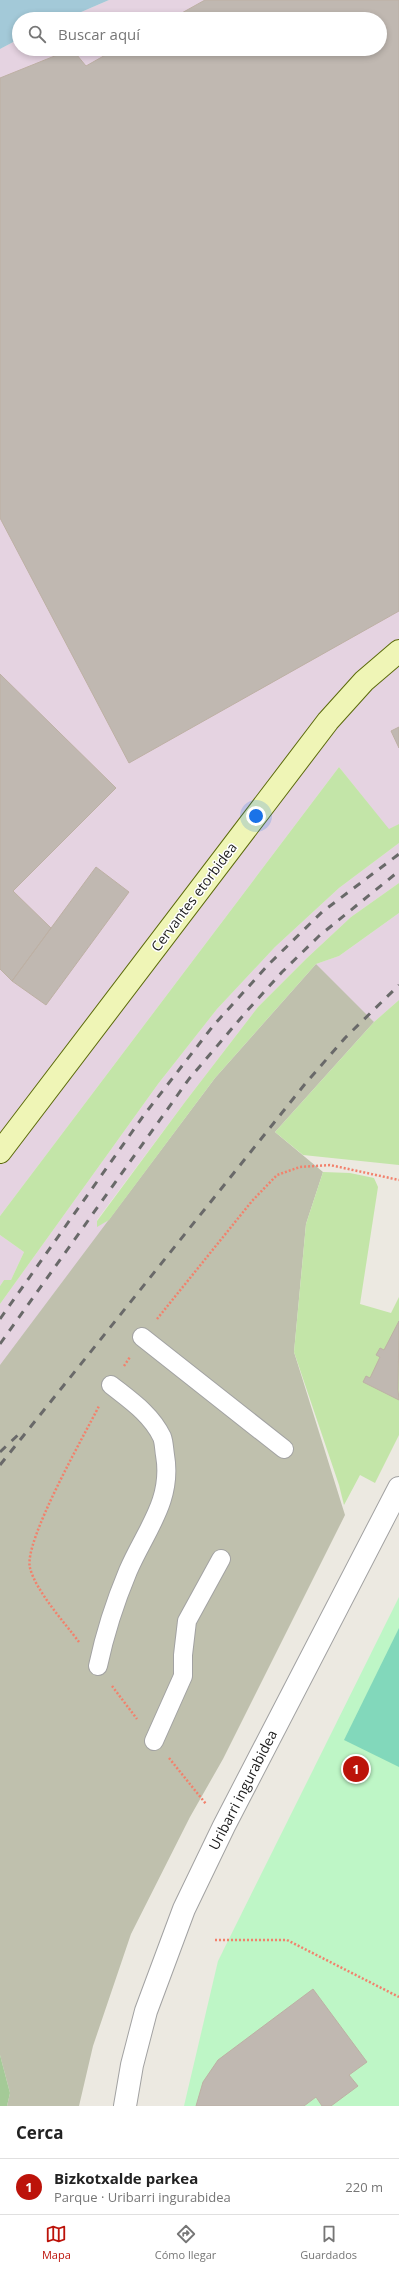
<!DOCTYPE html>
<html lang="es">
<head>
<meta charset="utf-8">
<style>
	body { margin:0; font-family:"Open Sans",sans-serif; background:#f6f6f6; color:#222 }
	.you { position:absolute; left:256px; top:816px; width:14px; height:14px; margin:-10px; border:3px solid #fff; border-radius:50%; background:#1a73e8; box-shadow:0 0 0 6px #1a73e833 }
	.badge { display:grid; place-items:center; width:26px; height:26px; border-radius:50%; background:#bc130a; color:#fff; font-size:13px; font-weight:700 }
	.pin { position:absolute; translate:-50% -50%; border:2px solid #fff; box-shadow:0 1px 4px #0006 }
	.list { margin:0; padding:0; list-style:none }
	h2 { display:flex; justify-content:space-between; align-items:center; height:52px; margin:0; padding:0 16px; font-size:17px }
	h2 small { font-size:13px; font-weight:400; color:#767676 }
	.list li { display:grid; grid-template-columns:26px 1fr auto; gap:12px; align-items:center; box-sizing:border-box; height:56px; padding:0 16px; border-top:1px solid #e0e0e0 }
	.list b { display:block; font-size:15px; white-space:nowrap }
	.list p { margin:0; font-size:13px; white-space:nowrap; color:#767676 }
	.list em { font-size:13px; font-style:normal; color:#767676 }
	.icon { flex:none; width:22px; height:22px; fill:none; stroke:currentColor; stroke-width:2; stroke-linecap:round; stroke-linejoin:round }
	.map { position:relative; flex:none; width:399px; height:2106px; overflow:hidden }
	.search { position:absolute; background:#fff; box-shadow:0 2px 6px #0003; left:12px; right:12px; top:12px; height:44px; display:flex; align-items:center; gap:10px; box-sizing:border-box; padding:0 14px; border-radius:22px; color:#767676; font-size:15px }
	.sheet { height:108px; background:#fff }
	nav { display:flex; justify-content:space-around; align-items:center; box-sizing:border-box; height:56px; border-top:1px solid #e0e0e0; background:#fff; font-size:11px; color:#767676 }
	nav a { display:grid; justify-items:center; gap:2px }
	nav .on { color:#bc130a }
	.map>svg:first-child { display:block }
</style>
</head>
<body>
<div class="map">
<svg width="399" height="2106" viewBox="0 0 399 2106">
	<rect width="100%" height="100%" fill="#ece9e1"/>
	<!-- industrial -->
	<path fill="#e5d3e1" d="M109,0H399V824L389,830L339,767L0,1216V49L19,39V49H380V19H65Z
		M399,843V883L351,917L307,958L258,1007L185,1102L97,1220V1226L109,1220L215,1078L316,964L339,956L399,913V1000L374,1022L275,1132L0,1479V1304L158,1084L217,1009L275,947L339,888Z
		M0,1235L24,1252L11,1280H4L0,1286Z"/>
	<!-- construction -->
	<path fill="#bfc0ad" d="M316,964L374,1022L275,1132L323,1172L306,1224L294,1352L345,1515L223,1759L190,1817L131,1934L93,2046L79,2106H7L10,2093L0,2055V1365L215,1078Z"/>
	<!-- grass -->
	<path fill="#c3e5a8" d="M339,767L389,829L399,824V843L339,888L275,947L217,1009L158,1084L0,1304V1286L4,1280H11L24,1252L0,1235V1216Z
		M399,883V913L339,956L316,964L215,1078L109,1220L97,1227V1221L185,1102L258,1007L307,958L351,917Z
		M399,1000V1165L303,1155L275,1132L374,1022Z
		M323,1172L350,1173L374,1178L378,1187L360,1304L391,1313L399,1297V1435L375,1483L360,1475L344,1505L339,1485L294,1352L306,1224Z"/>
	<!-- forest -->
	<path fill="#a4ca97" d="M0,2055L10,2093L7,2106H0Z"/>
	<!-- park -->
	<path fill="#bef6c6" d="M399,1597V2106H184L218,1961Z"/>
	<!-- pitch -->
	<path fill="#82d8bb" d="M399,1628V1767L344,1740Z"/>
	<!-- water -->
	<path fill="#a3c9d8" d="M0,0H109L65,19H19V39L0,49Z"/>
	<!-- building -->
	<path fill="#c0b8b1" stroke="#bdb0a4" d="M205,0H399V611L129,763L0,518V78L72,49L86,66L116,49H380V19H171Z
		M0,674L116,788L13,891L51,928L12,981L0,969Z
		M399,727V748L391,731Z
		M96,867L129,892L46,1005L12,981Z
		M399,1321L398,1390L399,1400L363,1382L366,1376L370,1378L380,1357L376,1355L380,1348L384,1350Z
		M313,1989L367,2062L349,2075L358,2086L331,2106H322L316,2097L304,2106H196L203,2082L218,2060Z"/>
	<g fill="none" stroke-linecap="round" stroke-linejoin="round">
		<!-- lane casing -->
		<g stroke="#a2a2a2" stroke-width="20">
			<path id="lane" d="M142,1337L284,1449
				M98,1666C105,1633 115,1602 128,1571C145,1531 173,1501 165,1455C164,1449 164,1442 162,1437C151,1414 130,1400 111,1385
				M154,1741L183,1676V1655L187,1621L221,1559"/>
		</g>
		<!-- street casing -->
		<g stroke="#a2a2a2" stroke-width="24">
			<path id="street" d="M125,2106L132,2065L146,2011L184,1909L224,1826L399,1488"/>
		</g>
		<!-- secondary casing -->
		<g stroke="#5b6a0a" stroke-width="24">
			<path id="secondary" d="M0,1152L328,721L364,681L399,651"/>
		</g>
		<!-- path -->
		<path stroke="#f2816c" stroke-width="2.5" stroke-dasharray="2 2" stroke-linecap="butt" d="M157,1319L252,1201L277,1175L300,1167L330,1165L399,1180
			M124,1366L130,1357
			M79,1642C64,1622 36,1591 30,1568C23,1542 85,1434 99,1406
			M112,1686L137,1719
			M169,1758L206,1804
			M215,1940H287L399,1997"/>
		<!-- lane -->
		<use href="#lane" stroke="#fff" stroke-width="18"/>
		<!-- street -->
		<use href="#street" stroke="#fff" stroke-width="22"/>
		<!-- secondary -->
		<use href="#secondary" stroke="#eff5b6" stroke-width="22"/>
		<!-- rail -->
		<path stroke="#696969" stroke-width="3" stroke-dasharray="8 8" stroke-linecap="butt" d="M0,1319L144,1115L213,1026L269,964L322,912L399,854
			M0,1344L189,1079L246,1012L282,972L319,936L399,871
			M0,1452L20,1433
			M0,1465L305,1084L345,1038L399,985"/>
	</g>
	<g text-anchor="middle" stroke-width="3" stroke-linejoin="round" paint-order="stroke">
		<!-- street labels -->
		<g font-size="14" fill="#1b1b1b" stroke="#fff">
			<text transform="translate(194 897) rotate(-53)" y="5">Cervantes etorbidea</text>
			<text transform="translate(243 1790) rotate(-63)" y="5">Uribarri ingurabidea</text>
		</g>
	</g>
</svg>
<div class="you"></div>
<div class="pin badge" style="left:356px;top:1769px">1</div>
<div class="search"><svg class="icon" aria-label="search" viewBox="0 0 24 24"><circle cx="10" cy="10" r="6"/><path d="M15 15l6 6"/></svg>Buscar aquí</div>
</div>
<section class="sheet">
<h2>Cerca<small></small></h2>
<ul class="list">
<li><span class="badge">1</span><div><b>Bizkotxalde parkea</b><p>Parque · Uribarri ingurabidea</p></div><em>220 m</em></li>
</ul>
</section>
<nav>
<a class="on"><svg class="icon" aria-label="map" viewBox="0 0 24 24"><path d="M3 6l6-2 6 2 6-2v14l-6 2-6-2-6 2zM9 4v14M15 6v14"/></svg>Mapa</a>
<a><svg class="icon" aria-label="directions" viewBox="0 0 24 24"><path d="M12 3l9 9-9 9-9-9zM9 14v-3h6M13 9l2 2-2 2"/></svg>Cómo llegar</a>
<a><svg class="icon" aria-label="saved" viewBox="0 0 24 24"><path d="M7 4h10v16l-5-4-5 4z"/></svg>Guardados</a>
</nav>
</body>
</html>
